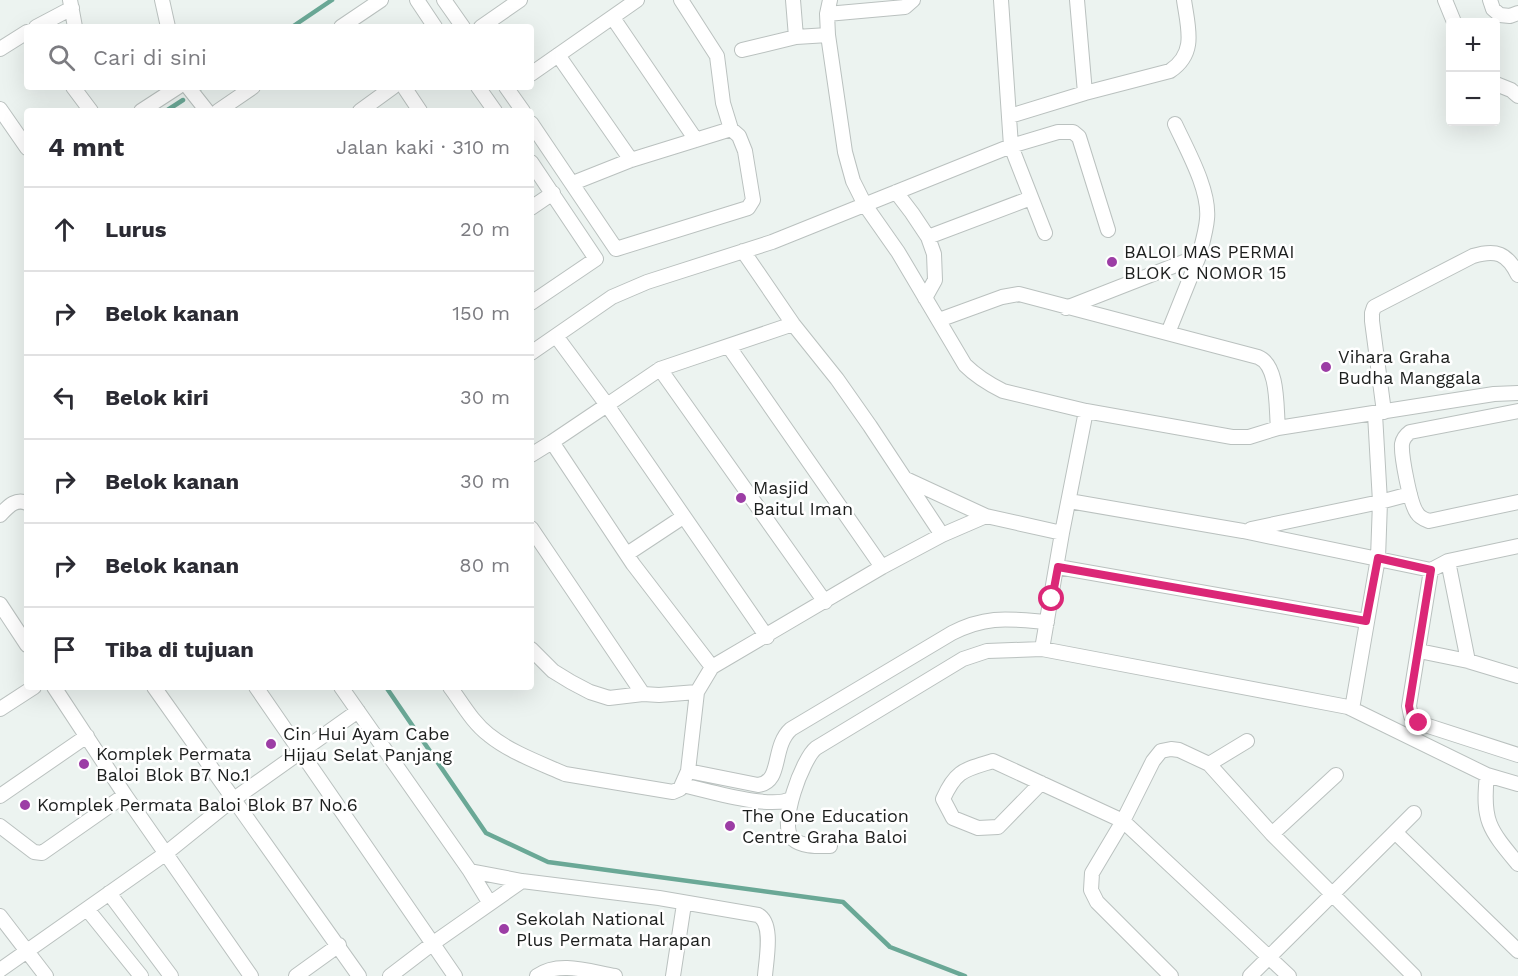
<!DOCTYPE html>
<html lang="id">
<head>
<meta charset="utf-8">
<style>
	body { margin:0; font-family:"Work Sans",sans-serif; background:#f7f7f7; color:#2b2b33 }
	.controls { position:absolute; right:18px; top:18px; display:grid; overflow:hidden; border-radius:6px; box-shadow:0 6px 24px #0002 }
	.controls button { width:54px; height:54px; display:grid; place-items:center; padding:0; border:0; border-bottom:2px solid #e1e1e2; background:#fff; color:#2b2b33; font:30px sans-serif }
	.stop { position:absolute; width:18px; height:18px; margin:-14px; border:4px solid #db2777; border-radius:50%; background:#fff }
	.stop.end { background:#db2777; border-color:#fff; box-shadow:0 2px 6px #0008 }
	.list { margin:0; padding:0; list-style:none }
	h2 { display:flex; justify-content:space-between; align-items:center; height:78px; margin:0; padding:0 24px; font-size:26px }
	h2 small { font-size:20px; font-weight:400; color:#7c7c81 }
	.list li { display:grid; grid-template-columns:39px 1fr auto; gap:18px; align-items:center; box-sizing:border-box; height:84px; padding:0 24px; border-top:2px solid #e1e1e2 }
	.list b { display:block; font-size:22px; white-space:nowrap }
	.list em { font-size:20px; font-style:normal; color:#7c7c81 }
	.icon { flex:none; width:33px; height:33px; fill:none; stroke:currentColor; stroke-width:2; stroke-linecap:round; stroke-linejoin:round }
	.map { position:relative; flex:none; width:1518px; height:976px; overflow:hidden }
	.search { position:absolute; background:#fff; box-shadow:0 6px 24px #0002; left:24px; top:24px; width:510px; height:66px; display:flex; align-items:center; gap:15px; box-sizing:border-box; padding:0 21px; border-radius:6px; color:#7c7c81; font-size:22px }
	.panel { position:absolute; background:#fff; box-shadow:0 6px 24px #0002; left:24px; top:108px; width:510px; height:582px; border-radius:6px }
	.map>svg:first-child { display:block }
</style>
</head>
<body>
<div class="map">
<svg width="1518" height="976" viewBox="0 0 1518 976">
	<rect width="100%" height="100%" fill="#ecf3f0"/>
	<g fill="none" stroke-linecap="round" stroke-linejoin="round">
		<!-- stream -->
		<path stroke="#6aa896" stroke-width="4.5" d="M292,27L332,0
			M201,88L202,87
			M166,111L183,100
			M386,687L486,833L548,862L843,902L890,947L965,976"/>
		<!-- minor casing -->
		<g stroke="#bac1bf" stroke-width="16">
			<path id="minor" d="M70,0L75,27
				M162,0L168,27
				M417,0L435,27
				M444,0L463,27
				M793,0L796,37
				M830,0L827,14L828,35L845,152L853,181L865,205L898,252L965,365C976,376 989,384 1003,391L1086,411L1232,437H1249L1278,428L1494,394L1518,393
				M1001,0L1011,146L1045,233
				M1077,0L1085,93
				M1445,0L1454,22
				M1490,0L1493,9L1500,15L1510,16L1518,13
				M827,14L905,7L913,0
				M613,18L696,140
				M36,27L72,8
				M341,27L381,0
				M481,27L520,0
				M0,49L27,32
				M742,50L796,37L828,35
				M558,55L631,160
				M531,74L637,0
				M1496,84L1511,90L1518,96
				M73,87L91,111
				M188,87L207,111
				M404,87L420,111
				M478,87L495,111
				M506,87L523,111
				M0,109L27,148
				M141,111L178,87
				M218,111L253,87
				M360,111L393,87
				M1010,116L1085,93L1170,71C1197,53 1188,28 1184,0
				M531,123L616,249L748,208L753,200L745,151L739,136L731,129L723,103L717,56L681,0
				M531,162L596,259L531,303
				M573,183L631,160L731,129
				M896,192L912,213L928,237L934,254L935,280L925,298
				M531,208L553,193
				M928,237L1031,198
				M743,251L793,324L837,379L870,426L942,535
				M1066,308L1199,256C1202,244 1206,231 1207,219C1210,190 1187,150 1175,124
				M939,320L1002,297L1019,294L1258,357C1279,365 1276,409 1278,428
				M1168,333L1199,256
				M556,336L607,405L660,369L825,602
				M729,347L882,567
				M531,353L612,297L647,282L772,242L1011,146L1058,132H1073L1079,137L1108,230
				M660,369L793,324
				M1518,411L1410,432C1406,435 1403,438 1402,444C1401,455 1410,504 1417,513C1420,518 1424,519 1429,521L1518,502
				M1384,412L1372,321V313L1374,307L1473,256C1496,249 1507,253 1518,275
				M531,455L552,442
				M906,479L986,516
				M1069,501L1243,531L1431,570L1448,561L1518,546
				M0,515C8,507 15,498 27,503
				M531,528L643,694
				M1251,529L1380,502L1410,494
				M627,554L683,517
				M1448,561L1468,661
				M1058,567L1366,621
				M1431,570L1409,706L1411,716L1419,723L1518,755
				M0,604L27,645
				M531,649L553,671L571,682L590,692L609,698L643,694L659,695L697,692L712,667L882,567L942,535L986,516L1062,533
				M1042,649L1062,533L1086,411
				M1419,651L1468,661L1518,676
				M712,667L633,564L552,442L607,405L767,637
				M54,687L125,795L251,976
				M154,687L359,976
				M256,687L455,976
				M341,687L470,871L489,902
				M450,687C462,703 472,722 489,735C510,752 540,763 565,774L673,792L680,789L688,771L697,692
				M0,709L34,687
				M1352,709L1378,558L1380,502L1375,414
				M1209,764L1247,741
				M688,771L758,785C783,782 771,747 791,729L952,633C987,615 1009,619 1047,622
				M1487,775C1482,821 1489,829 1518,864
				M1041,783L998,827L978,828L953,818L943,799C956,770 964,770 993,761L1123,821L1289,976
				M682,785C706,790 773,811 792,798
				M0,796L87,736
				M0,826L34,852L42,853L125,795
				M1395,832L1414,813
				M1272,834L1336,775
				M830,846C818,846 802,847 793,839C777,826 803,758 816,748L963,659L987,651L1042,649L1348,707L1487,775L1518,784
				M470,871L522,881L659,898L758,915C774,923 766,960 765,976
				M109,893L171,976
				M87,909L141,976
				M0,916L46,976
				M0,970L165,854L227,804L358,711
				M296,976L339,945
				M390,976L432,944L522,881
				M537,976C559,960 591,972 615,976
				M673,976L684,904
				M1171,976L1097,902L1091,890L1092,873L1123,821L1153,761L1161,751L1171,749L1179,750L1209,764L1272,834L1414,976
				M1250,976L1395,832L1518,951"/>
		</g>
		<!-- minor -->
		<use href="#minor" stroke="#fff" stroke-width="14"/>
	</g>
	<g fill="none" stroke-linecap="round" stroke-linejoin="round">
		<!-- route -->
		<path stroke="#db2777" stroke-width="8" d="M1052,599L1058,567L1366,621L1378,558L1431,570L1409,706L1411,716L1419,723"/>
	</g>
	<!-- markers -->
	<g fill="#9c3da5" stroke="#fff" stroke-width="2">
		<circle cx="1112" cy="262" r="6"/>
		<circle cx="1326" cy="367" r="6"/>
		<circle cx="741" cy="498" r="6"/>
		<circle cx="271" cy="744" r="6"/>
		<circle cx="84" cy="764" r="6"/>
		<circle cx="25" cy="805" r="6"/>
		<circle cx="730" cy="826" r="6"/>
		<circle cx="504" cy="929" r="6"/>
	</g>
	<g text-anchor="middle" stroke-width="5" stroke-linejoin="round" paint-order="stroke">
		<!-- poi labels -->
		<g font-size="18" fill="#1d1f1e" stroke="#fff" text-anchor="start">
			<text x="1124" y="258">BALOI MAS PERMAI<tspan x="1124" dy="21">BLOK C NOMOR 15</tspan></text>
			<text x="1338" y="363">Vihara Graha<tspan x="1338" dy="21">Budha Manggala</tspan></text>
			<text x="753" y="494">Masjid<tspan x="753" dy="21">Baitul Iman</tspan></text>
			<text x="283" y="740">Cin Hui Ayam Cabe<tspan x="283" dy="21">Hijau Selat Panjang</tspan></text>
			<text x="96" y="760">Komplek Permata<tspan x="96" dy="21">Baloi Blok B7 No.1</tspan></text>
			<text x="37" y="811">Komplek Permata Baloi Blok B7 No.6</text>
			<text x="742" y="822">The One Education<tspan x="742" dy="21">Centre Graha Baloi</tspan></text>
			<text x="516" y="925">Sekolah National<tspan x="516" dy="21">Plus Permata Harapan</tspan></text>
		</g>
	</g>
</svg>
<div class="controls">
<button>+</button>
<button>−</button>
</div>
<div class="stop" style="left:1052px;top:599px"></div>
<div class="stop end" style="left:1419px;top:723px"></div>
<div class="search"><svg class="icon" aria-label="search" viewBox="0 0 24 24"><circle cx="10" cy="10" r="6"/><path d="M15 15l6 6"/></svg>Cari di sini</div>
<section class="panel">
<h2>4 mnt<small>Jalan kaki · 310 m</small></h2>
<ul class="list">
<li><svg class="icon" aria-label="ahead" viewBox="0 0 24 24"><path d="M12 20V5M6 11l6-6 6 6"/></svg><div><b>Lurus</b></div><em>20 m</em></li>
<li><svg class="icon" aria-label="right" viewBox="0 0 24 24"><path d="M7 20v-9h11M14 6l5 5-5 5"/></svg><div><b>Belok kanan</b></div><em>150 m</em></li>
<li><svg class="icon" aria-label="left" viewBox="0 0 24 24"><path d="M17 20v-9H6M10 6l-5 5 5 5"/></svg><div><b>Belok kiri</b></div><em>30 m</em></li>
<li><svg class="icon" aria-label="right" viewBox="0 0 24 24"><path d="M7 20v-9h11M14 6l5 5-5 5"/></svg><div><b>Belok kanan</b></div><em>30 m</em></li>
<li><svg class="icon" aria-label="right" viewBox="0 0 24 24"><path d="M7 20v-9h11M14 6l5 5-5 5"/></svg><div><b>Belok kanan</b></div><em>80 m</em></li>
<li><svg class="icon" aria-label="arrive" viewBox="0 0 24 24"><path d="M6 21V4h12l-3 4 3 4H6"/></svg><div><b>Tiba di tujuan</b></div></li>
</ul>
</section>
</div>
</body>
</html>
